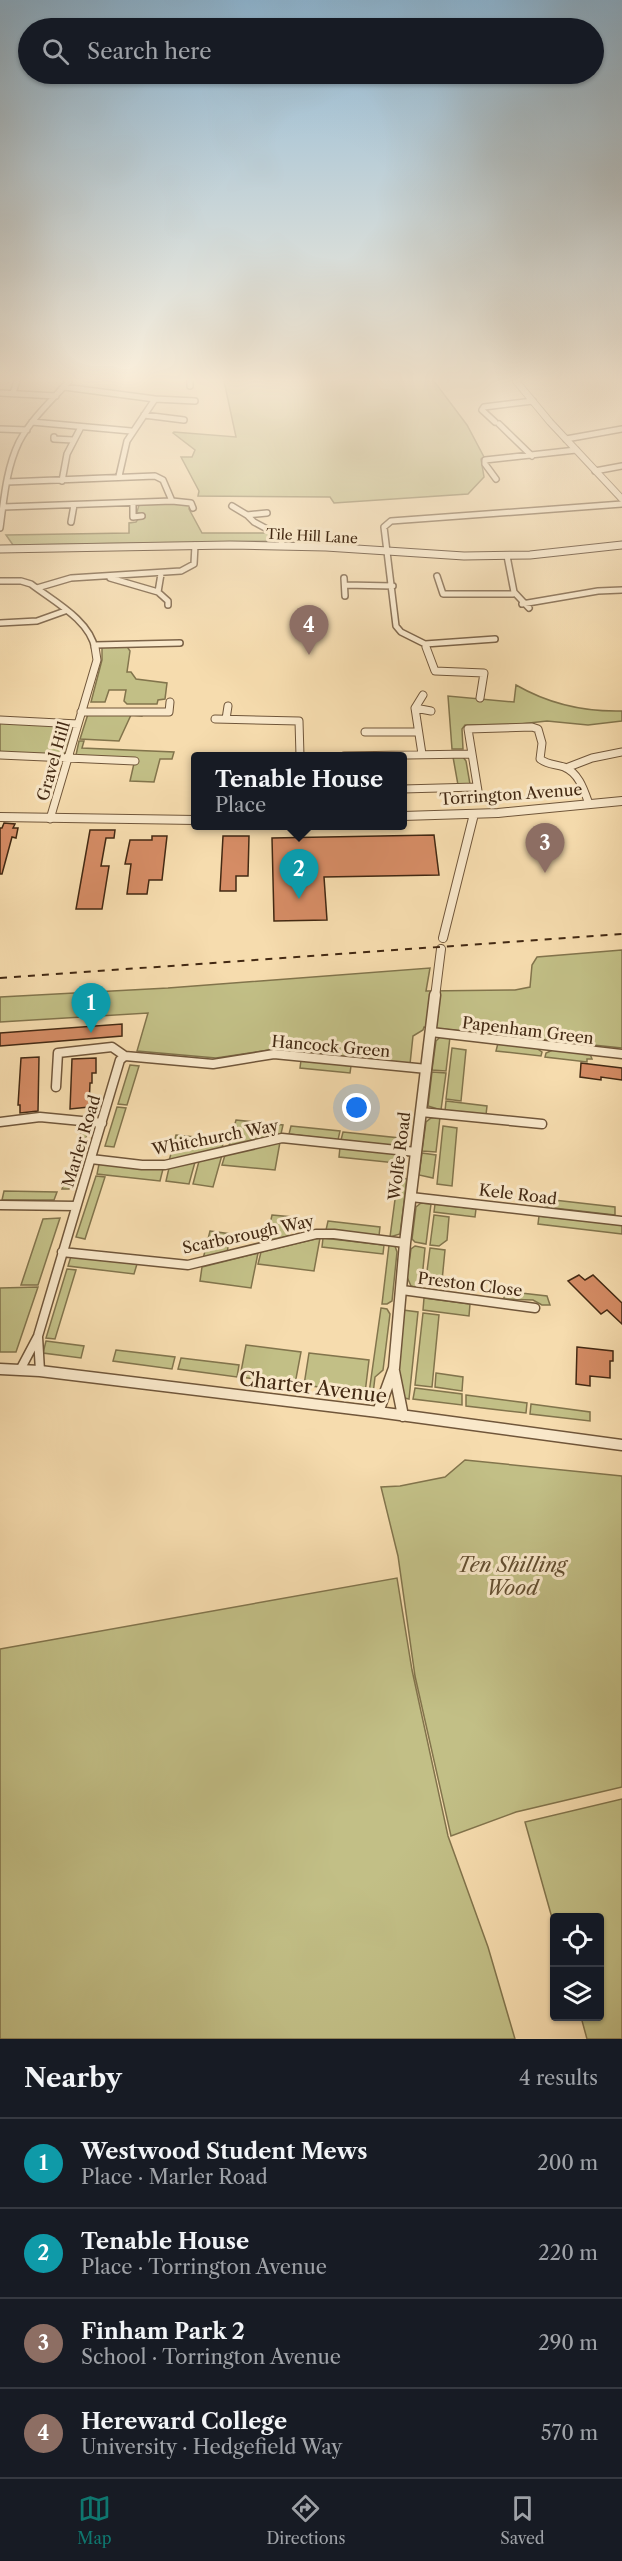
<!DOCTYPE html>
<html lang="en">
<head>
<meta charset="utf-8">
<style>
	body { margin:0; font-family:"Libre Caslon Text",serif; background:#242831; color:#f1f3f6 }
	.controls { position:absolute; right:18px; bottom:18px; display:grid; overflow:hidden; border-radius:6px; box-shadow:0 2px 4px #0004 }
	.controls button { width:54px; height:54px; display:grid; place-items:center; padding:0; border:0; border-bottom:2px solid #363941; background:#171b24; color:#f1f3f6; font:30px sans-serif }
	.you { position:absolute; left:357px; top:1108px; width:21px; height:21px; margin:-15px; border:4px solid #fff; border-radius:50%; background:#1a73e8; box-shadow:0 0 0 9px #1a73e833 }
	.badge { display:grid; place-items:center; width:39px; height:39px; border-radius:50%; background:#0f766e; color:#fff; font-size:20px; font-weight:700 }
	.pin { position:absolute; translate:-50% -50px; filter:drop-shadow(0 2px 3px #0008) }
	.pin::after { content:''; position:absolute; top:32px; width:21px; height:18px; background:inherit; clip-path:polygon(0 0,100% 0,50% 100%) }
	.popup { position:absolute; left:191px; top:752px; width:216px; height:78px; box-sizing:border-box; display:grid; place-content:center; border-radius:6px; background:#171b24; filter:drop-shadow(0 2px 4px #0005); font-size:20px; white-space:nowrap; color:#9ea1a6 }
	.popup b { font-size:22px; color:#f1f3f6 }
	.popup::after { content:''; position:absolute; left:50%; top:100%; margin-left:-12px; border:12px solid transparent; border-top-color:#171b24 }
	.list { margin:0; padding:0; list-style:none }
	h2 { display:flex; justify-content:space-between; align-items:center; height:78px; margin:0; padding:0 24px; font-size:26px }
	h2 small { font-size:20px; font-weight:400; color:#9ea1a6 }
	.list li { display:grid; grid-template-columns:39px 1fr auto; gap:18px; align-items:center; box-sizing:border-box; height:90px; padding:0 24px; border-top:2px solid #363941 }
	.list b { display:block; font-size:22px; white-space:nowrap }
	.list p { margin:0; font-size:20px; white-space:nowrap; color:#9ea1a6 }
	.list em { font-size:20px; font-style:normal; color:#9ea1a6 }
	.icon { flex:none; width:33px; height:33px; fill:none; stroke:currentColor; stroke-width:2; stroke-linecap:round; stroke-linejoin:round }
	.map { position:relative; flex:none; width:622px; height:2039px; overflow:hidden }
	.search { position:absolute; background:#171b24; box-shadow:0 2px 4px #0004; left:18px; right:18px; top:18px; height:66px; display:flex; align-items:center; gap:15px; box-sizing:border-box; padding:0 21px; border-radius:33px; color:#9ea1a6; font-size:22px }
	.sheet { height:438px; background:#171b24 }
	nav { display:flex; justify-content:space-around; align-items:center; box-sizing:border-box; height:84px; border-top:2px solid #363941; background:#171b24; font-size:16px; color:#9ea1a6 }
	nav a { display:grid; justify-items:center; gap:3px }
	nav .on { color:#0f766e }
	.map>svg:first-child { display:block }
</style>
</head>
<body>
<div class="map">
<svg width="622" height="2039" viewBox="0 0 622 2039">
	<rect width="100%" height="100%" fill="#f6dcae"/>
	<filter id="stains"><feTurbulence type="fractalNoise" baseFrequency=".00333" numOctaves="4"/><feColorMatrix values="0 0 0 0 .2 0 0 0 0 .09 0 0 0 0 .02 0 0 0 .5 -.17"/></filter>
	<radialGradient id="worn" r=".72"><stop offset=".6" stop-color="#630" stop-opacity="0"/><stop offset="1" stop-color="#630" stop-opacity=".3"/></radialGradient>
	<!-- green -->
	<path fill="#c2bf86" stroke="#82744c" stroke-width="1.5" d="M224,381H434L467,425L484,457L481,459L484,477L468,494L334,503L330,497L198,496L199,491L181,457H192L195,450L173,433L174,432L236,437Z
		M184,503L189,504L192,508L189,509L202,533H273L276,541L13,545L6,535L129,533V523L136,522L138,519L145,517V515L137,512L139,505Z
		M126,645L130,651L127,672H131L136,679L167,683L165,699L158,700L157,704H127L124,701L126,690H109L105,702H91L102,660V647Z
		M516,685C549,704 584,712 622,711V721L588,725L547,721L520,724L465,725L462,729L463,749H452L448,696L514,702Z
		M145,713L142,716L131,715L119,741L80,739L88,714Z
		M0,722L69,725L72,727L63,757L0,753Z
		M79,741H84L82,748L174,752L172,759H160L154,782L130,781L135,759L76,755Z
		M453,757H463L466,761L470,784L458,785Z
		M622,950V1048L424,1027L423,1030L413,1036L410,1064L269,1050L216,1058L137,1051L148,1013L0,1022V997L168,988L430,968L426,991L515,990L530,987L532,965L537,957Z
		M441,1036L450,1037L446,1071L432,1070L436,1041Z
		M498,1043L536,1048L542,1052L541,1056L496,1051Z
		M452,1048L466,1050L461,1101L446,1099Z
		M555,1049L590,1054L592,1059H587V1062L545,1057L546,1053Z
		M301,1060L351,1066L350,1073L300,1068Z
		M130,1065L139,1066L127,1105L118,1104Z
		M432,1072L446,1073L441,1110L428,1106Z
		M446,1101L487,1106L486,1115L445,1111Z
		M117,1107L126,1108L114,1147L105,1146Z
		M440,1117L436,1152L422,1151L426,1122L431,1118Z
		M236,1120L283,1125L281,1134L229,1146Z
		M291,1126L340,1131L338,1140L289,1134Z
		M443,1126L457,1128L452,1186L437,1184Z
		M81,1132H88L69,1189H62Z
		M343,1132L400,1138L398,1146L341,1140Z
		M176,1135L224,1140L222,1148L169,1161Z
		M280,1142L275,1170L222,1165L225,1155Z
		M340,1147L397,1153L396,1163L339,1157Z
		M422,1153L436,1155L433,1178L419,1175Z
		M222,1155L213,1187L193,1184L199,1161Z
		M195,1162L189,1184L166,1181L169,1168Z
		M99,1164L163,1169L160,1181L97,1174Z
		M96,1176L105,1177L85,1239L76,1237Z
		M398,1177L407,1179L400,1234L390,1237Z
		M4,1191L57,1192L54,1200H2Z
		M545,1199L615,1207V1215L545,1207Z
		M421,1203L431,1204L426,1244L415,1242L412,1239L416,1207Z
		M435,1204L476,1209L475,1217L434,1212Z
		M272,1215L293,1217L288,1236L266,1242Z
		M434,1215L449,1217L447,1240L439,1246L430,1245Z
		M539,1216L622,1225V1234L538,1224Z
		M60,1218L38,1285H21L43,1219Z
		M328,1221L380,1227L379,1236L326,1230Z
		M210,1231L231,1234L227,1252L203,1259Z
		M320,1238L314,1271L258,1264L261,1252Z
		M323,1238L384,1245L383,1254L322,1247Z
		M389,1245L395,1246L397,1252L392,1301L387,1304H382Z
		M415,1246L425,1248L421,1289L411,1286L407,1277L411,1249Z
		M430,1248L445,1250L442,1281L426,1279Z
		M258,1253L251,1288L200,1281L202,1267Z
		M71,1256L137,1264L134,1274L68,1266Z
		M67,1269L76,1270L55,1339L46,1338Z
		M38,1287L16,1352H0V1288Z
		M504,1291L547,1296L550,1305H542L533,1300L504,1299Z
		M424,1298L470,1304L469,1316L423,1310Z
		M381,1308L387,1309L390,1314L383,1370L375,1377L373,1394L369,1393Z
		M403,1310L418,1312L409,1399L400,1397L401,1379L397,1373Z
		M423,1313L439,1315L432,1387L415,1385Z
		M46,1341L84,1346L81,1358L43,1353Z
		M246,1345L301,1352L295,1384L240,1377Z
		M116,1350L175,1357L172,1369L113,1361Z
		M309,1353L369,1360L365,1393L304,1385Z
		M181,1358L239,1365L237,1377L178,1369Z
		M436,1373L463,1377L462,1391L435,1387Z
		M415,1388L462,1394V1405L413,1399Z
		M466,1395L527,1403L526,1413L466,1406Z
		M531,1404L590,1412V1421L530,1414Z
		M465,1460L622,1476V1787L516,1812L451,1836L415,1676L398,1556L381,1487L400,1486L445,1477Z
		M397,1578L412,1670L448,1836L488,1947L515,2039H0V1649Z
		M622,1799V2039H587L581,2017L600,2016V1918H554V1925L525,1822Z"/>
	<!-- building -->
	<path fill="#d58c65" stroke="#432913" stroke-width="1.5" d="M4,823L15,824L13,828H18L16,838L12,837L2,874H0V828H2Z
		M90,830H115L114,838H106L101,866H109L102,909H76Z
		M434,835L439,875L324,877L327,920L274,921L272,838Z
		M152,836H167L162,880H149L147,894H127L131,864H125L130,840H152Z
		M223,836H249L248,876H236V891H220Z
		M122,1024V1036L0,1046V1033Z
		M39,1057L38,1111L20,1113V1105H18L21,1058Z
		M96,1058V1073H92V1083H90L89,1107L70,1109L72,1059Z
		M581,1063L622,1068V1080L601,1077V1080L580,1077Z
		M579,1275L585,1280L593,1275L622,1303V1324L607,1310L601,1314L568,1281Z
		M577,1347L613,1351V1361H610V1378L590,1376V1386L576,1384Z"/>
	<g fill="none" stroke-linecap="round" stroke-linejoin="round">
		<!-- minor-far2 casing -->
		<g stroke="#70563a" stroke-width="8">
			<path id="minor-far2" d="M190,381V386
				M64,387L155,399L127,441L119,476
				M0,393L56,396
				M13,393L17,381
				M155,399L195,401
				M144,415L184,420
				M32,422L131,431
				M495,422L482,410L484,407L533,401
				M499,424L532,456
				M0,429L27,430
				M54,437V439L73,440
				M566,439L622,429
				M595,471L622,466
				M496,479L485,464V460L576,450
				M62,481L67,454L81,427
				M7,482L155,476L163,480L172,501
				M133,503V517L142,516
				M232,506L247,515
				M3,507L172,501L191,503L193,508
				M267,513L247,515L254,522L280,536L282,545
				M71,522L74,505
				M0,528C4,499 6,469 19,442C31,419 52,400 69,381
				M507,556L514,592L529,608
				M437,576L443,594H513
				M110,578L158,592L161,574
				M344,578L345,596
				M0,581H21L31,584C53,601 90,620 95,649
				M345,585L393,586
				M37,588L71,578L181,571L194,564L195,545
				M158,592L168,601V605
				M522,604L598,591L622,590
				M0,623L37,621L65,611
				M425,644L495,639
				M95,645L180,643
				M427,649L425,644L401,632L396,626L384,527L391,521L622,504"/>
		</g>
		<!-- minor-far1 casing -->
		<g stroke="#70563a" stroke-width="9">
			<path id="minor-far1" d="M426,647L435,671L484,673L480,698
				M415,708L431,711
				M81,712H169L170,702
				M215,719L299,721L300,756
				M226,719L228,706
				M0,720L78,724
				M365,732H418
				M422,754L415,708L423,695
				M0,755L135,761
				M344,756L471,754
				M566,768L592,758L622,752
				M403,789L476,787
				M479,797L468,729L532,727L538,729L542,743L540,759C548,765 555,764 564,767C579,773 584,790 589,804
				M50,819L97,660L95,647"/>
		</g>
		<!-- minor casing -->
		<g stroke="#70563a" stroke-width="11">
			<path id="minor" d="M431,1032L622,1054
				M125,1056L213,1064L274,1054L427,1069
				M56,1087L58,1053L112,1047L125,1056
				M421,1112L542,1124
				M0,1122L40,1117L102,1123
				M91,1159L142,1165H165L282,1138L416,1152
				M411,1197L622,1221
				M0,1205L76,1206
				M62,1252L188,1265L316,1234H334L405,1243
				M402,1290L535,1308
				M38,1337L40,1371
				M20,1370L38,1336L120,1060L125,1056"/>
		</g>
		<!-- tertiary-far2 casing -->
		<g stroke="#70563a" stroke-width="8">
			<path id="tertiary-far2" d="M516,381L550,422L622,499"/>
		</g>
		<!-- tertiary-far1 casing -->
		<g stroke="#70563a" stroke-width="10">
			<path id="tertiary-far1" d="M403,816L498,813L622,801
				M0,817L196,820
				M443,938L474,814
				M435,997L441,949"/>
		</g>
		<!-- tertiary casing -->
		<g stroke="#70563a" stroke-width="13">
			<path id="tertiary" d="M0,1369L40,1371L378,1412L622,1445
				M394,1371L403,1416
				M378,1412L394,1368L405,1243L435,995"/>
		</g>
		<!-- secondary casing -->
		<g stroke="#432913" stroke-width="9">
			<path id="secondary" d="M0,549L230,545L326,547L464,556L530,555L622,545"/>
		</g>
		<!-- minor-far2 -->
		<use href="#minor-far2" stroke="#f9e8ca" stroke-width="5"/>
		<!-- minor-far1 -->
		<use href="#minor-far1" stroke="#f9e8ca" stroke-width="7"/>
		<!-- minor -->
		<use href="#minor" stroke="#f9e8ca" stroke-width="8"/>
		<!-- tertiary-far2 -->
		<use href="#tertiary-far2" stroke="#f9e8ca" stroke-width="6"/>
		<!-- tertiary-far1 -->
		<use href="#tertiary-far1" stroke="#f9e8ca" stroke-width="8"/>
		<!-- tertiary -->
		<use href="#tertiary" stroke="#f9e8ca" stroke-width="10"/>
		<!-- secondary -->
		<use href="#secondary" stroke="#f9e8ca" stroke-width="7"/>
		<!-- rail -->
		<path stroke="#432913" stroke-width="2" stroke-dasharray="7 7" stroke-linecap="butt" d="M0,978L622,934"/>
	</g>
	<!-- sky -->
	<linearGradient id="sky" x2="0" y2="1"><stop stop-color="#8cb6d4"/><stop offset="0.57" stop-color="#fbefdb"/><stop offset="1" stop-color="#fbefdb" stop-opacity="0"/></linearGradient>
	<rect width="622" height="667" fill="url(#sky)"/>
	<g text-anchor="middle" stroke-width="6" stroke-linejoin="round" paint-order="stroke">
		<!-- far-street labels -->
		<g font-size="14" fill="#432913" stroke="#f9e8ca">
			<text transform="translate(312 536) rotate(3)" y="5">Tile Hill Lane</text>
		</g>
		<!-- street labels -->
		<g font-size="16" fill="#432913" stroke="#f9e8ca">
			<text transform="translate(53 761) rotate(-74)" y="6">Gravel Hill</text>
			<text transform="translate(511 794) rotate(-4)" y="6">Torrington Avenue</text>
			<text transform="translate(528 1030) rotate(7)" y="6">Papenham Green</text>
			<text transform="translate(331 1046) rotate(5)" y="6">Hancock Green</text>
			<text transform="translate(215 1137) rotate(-11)" y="6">Whitchurch Way</text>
			<text transform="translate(81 1141) rotate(-73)" y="6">Marler Road</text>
			<text transform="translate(399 1156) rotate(-83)" y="6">Wolfe Road</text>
			<text transform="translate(518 1194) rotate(7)" y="6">Kele Road</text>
			<text transform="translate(248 1234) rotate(-12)" y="6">Scarborough Way</text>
			<text transform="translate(470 1284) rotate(7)" y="6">Preston Close</text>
		</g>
		<!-- near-street labels -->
		<g font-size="20" fill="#432913" stroke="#f9e8ca">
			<text transform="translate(313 1387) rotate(7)" y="7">Charter Avenue</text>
		</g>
		<!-- near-park labels -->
		<g font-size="20" font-style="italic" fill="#634e30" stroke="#f9e8ca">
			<text x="512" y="1572">Ten Shilling<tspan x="512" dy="23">Wood</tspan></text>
		</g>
	</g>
	<rect width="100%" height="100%" filter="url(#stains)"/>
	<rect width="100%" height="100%" fill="url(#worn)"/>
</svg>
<div class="controls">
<button><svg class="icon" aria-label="locate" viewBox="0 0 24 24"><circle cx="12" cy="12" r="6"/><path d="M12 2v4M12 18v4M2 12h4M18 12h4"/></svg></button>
<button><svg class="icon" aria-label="layers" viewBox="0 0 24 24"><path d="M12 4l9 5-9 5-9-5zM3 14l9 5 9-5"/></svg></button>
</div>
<div class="you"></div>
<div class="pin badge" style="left:91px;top:1033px;background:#0f9aa8">1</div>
<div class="pin badge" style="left:299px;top:899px;background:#0f9aa8">2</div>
<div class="popup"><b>Tenable House</b>Place</div>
<div class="pin badge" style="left:545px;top:873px;background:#8d6e63">3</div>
<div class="pin badge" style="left:309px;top:655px;background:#8d6e63">4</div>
<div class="search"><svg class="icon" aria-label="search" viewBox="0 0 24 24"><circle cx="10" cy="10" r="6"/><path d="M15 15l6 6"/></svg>Search here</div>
</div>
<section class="sheet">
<h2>Nearby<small>4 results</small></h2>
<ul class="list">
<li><span class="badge" style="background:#0f9aa8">1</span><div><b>Westwood Student Mews</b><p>Place · Marler Road</p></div><em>200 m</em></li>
<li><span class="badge" style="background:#0f9aa8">2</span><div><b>Tenable House</b><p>Place · Torrington Avenue</p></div><em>220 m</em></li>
<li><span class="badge" style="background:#8d6e63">3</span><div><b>Finham Park 2</b><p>School · Torrington Avenue</p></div><em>290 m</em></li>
<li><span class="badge" style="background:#8d6e63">4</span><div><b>Hereward College</b><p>University · Hedgefield Way</p></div><em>570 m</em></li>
</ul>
</section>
<nav>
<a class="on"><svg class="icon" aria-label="map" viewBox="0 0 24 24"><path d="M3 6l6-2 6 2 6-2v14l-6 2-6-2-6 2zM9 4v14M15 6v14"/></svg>Map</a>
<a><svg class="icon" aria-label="directions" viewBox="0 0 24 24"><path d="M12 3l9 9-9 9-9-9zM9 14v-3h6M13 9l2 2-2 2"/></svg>Directions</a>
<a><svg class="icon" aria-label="saved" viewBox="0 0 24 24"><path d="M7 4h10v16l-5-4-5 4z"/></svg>Saved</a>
</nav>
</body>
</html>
